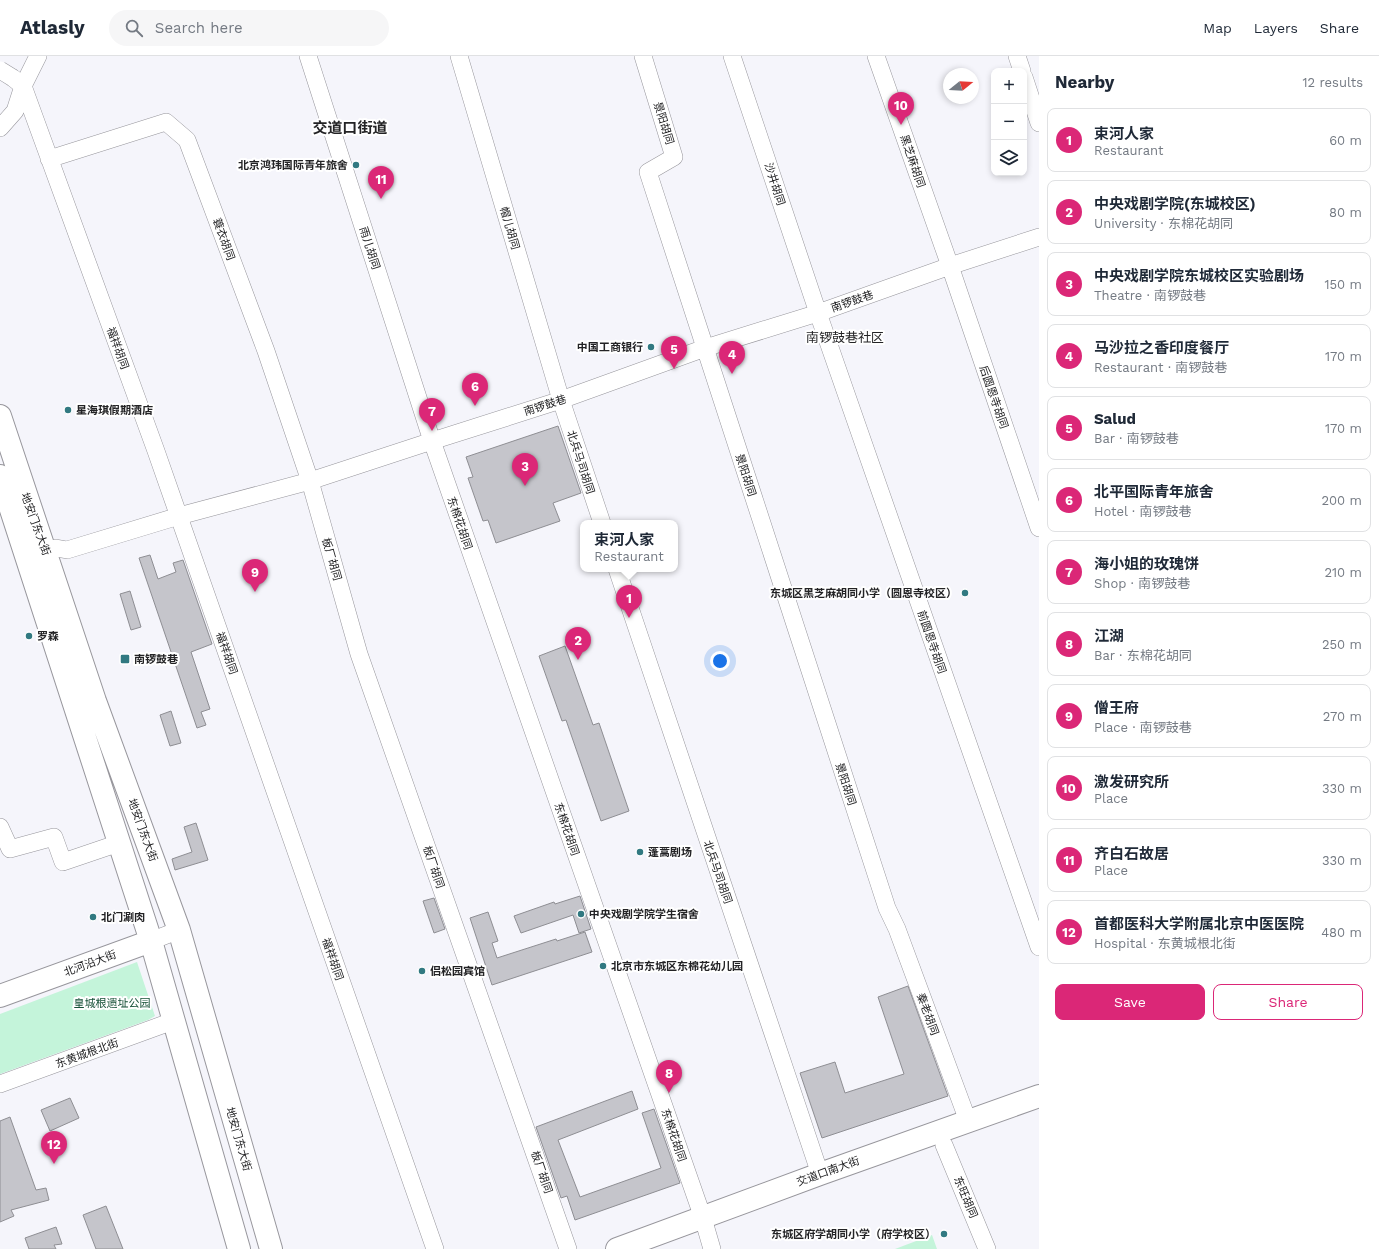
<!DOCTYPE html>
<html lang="en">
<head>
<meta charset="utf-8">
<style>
	body { margin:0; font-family:"Work Sans","Noto Sans SC",sans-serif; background:#f6f6f7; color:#1f2937 }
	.controls { position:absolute; right:12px; top:12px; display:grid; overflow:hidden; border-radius:8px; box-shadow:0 2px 6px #0003 }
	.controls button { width:36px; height:36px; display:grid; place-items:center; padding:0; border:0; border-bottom:1px solid #e0e1e3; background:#fff; color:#1f2937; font:20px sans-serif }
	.compass { position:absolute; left:943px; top:12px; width:36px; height:36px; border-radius:50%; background:#fff; box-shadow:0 2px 6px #0003; rotate:72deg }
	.you { position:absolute; left:720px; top:605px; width:14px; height:14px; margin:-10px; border:3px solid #fff; border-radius:50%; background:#1a73e8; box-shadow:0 0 0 6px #1a73e833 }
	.badge { display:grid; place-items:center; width:26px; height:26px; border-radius:50%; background:#db2777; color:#fff; font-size:13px; font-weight:700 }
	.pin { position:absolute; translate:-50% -33px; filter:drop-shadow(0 1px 2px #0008) }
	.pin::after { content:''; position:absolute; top:21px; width:14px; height:12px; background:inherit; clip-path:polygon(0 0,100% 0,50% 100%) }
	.popup { position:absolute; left:580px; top:464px; width:98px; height:52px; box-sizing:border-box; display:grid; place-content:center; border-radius:8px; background:#fff; filter:drop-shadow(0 1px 3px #0005); font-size:13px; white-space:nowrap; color:#747a83 }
	.popup b { font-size:15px; color:#1f2937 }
	.popup::after { content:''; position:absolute; left:50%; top:100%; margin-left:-8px; border:8px solid transparent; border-top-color:#fff }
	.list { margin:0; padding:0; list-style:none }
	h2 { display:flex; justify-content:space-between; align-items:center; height:52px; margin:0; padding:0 16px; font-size:17px }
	h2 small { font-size:13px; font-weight:400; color:#747a83 }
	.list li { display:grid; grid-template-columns:26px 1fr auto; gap:12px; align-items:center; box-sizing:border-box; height:64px; margin:0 8px 8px; padding:0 8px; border:1px solid #e0e1e3; border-radius:8px }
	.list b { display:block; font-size:15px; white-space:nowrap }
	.list p { margin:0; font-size:13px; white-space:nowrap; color:#747a83 }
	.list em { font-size:13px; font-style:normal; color:#747a83 }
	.actions { display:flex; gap:8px; padding:12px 16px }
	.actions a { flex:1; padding:9px 0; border:1px solid #db2777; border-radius:8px; text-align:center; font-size:14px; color:#db2777 }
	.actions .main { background:#db2777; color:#fff }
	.icon { flex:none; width:22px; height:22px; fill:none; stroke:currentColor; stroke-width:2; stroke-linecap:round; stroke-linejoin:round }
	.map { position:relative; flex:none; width:1039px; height:1193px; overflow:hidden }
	header { display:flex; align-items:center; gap:24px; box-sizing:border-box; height:56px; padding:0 20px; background:#fff; border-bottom:1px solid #e0e1e3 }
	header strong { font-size:19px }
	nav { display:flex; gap:22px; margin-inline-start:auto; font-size:14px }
	.search { width:280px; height:36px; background:#f6f6f7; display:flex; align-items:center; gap:10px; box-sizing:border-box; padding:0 14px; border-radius:22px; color:#747a83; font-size:15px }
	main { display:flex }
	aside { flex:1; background:#fff }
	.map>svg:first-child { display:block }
</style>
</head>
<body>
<header>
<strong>Atlasly</strong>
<div class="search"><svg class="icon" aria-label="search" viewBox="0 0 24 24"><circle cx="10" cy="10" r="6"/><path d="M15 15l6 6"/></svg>Search here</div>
<nav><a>Map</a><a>Layers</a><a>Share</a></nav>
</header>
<main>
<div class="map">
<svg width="1039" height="1193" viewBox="0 0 1039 1193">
	<rect width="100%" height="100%" fill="#f5f5fb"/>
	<!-- green -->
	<path fill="#c4f4da" d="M137,906L155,960L148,964L0,1018V958Z
		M932,1179L937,1193H895Z"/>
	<!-- building -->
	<path fill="#c5c5cb" stroke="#8e8e93" d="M558,370L581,437L553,447L560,465L496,487L488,464L483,465L468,422L473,421L466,401Z
		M150,499L158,523L176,516L173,507L183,504L212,588L191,596L210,653L201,656L206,669L197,672L139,502Z
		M130,535L141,571L131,574L120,538Z
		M565,590L593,669L599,667L629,755L601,765L566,664L562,665L539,600Z
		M171,655L181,687L170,690L160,659Z
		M196,767L208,804L175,814L172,803L192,796L184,771Z
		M580,840L591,873L579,877L573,859L521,877L514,860L554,846L555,848Z
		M434,842L445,873L434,877L423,845Z
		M488,856L498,885L492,887L497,902L556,883L557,885L585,876L592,896L492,929L470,862Z
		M908,930L948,1040L822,1082L800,1017L835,1006L845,1037L904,1018L878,941Z
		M632,1035L638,1053L558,1084L580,1141L661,1112L642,1057L654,1053L680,1127L575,1164L567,1140L561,1142L536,1071Z
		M70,1042L79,1062L50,1075L41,1054Z
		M10,1061L36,1134L46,1132L49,1144L11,1154L14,1160L0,1166V1065Z
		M106,1150L123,1193H96L83,1159Z
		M56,1171L62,1188L54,1189L56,1193H29L25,1182Z"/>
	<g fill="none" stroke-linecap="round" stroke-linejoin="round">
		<!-- minor casing -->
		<g stroke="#97969c" stroke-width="18">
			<path id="minor" d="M308,0L432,385L703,1162L712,1193
				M459,0L561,344L602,467
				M643,0L674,101L648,116L887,852L897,873L968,1065
				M732,0L818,257L1039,891
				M876,0L950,210L1039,472
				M1017,0L1022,15
				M1024,21L1039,67
				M13,22L23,30L156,395L435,1193
				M0,72L15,55L23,30L38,0
				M49,103L166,66L187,84L266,295L310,425L359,598L568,1193
				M46,496L56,492L67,494L179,460L310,425L432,385L561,344L705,292L818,257L950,210L1039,181
				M617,513L820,1118
				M0,771L10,793L54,781L63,806L119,787
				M151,885L179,874
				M0,1028L173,965
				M944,1089L987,1193"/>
		</g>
		<!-- major casing -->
		<g stroke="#97969c" stroke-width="24">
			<path id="major" d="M0,360L95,645L179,874L271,1193
				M0,420L151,885L239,1193
				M0,940L151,885
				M617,1193L820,1118L1039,1040"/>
		</g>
		<!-- minor -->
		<use href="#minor" stroke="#fff" stroke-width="17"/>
		<!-- major -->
		<use href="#major" stroke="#fff" stroke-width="22"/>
		<!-- minor-bridge casing -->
		<g stroke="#97969c" stroke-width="18" stroke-linecap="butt">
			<path id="minor-bridge" d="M0,14L13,22"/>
		</g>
		<!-- minor-bridge -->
		<use href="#minor-bridge" stroke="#fff" stroke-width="17"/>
	</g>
	<!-- markers -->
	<g fill="#317981" stroke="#fff" stroke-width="1.5">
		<circle cx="356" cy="109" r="4"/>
		<circle cx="651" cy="291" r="4"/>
		<circle cx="68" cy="354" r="4"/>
		<circle cx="965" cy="537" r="4"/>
		<circle cx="29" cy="580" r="4"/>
		<rect x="120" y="598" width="10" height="10" rx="2"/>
		<circle cx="640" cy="796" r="4"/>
		<circle cx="581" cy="858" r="4"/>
		<circle cx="93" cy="861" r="4"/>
		<circle cx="603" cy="910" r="4"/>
		<circle cx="422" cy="915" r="4"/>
		<circle cx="944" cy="1178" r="4"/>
	</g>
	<g text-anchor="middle" stroke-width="4" stroke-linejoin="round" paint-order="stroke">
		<!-- street labels -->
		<g font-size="11" fill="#232325" stroke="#fff">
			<text transform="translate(664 67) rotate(73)" y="4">景阳胡同</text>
			<text transform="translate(913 105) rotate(71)" y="4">黑芝麻胡同</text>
			<text transform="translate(775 128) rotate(72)" y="4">沙井胡同</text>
			<text transform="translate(510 172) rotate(74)" y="4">帽儿胡同</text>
			<text transform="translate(224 183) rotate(70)" y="4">蓑衣胡同</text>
			<text transform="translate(370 192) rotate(72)" y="4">雨儿胡同</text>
			<text transform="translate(852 245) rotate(-19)" y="4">南锣鼓巷</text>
			<text transform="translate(118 292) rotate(70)" y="4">福祥胡同</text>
			<text transform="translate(994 341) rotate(71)" y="4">后圆恩寺胡同</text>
			<text transform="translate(545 349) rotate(-18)" y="4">南锣鼓巷</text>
			<text transform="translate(581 406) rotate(72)" y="4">北兵马司胡同</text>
			<text transform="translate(746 419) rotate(72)" y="4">景阳胡同</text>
			<text transform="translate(460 467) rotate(71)" y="4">东棉花胡同</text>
			<text transform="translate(36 468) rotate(70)" y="4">地安门东大街</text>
			<text transform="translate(332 503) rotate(74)" y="4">板厂胡同</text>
			<text transform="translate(932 586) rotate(71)" y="4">前圆恩寺胡同</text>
			<text transform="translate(227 597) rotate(71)" y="4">福祥胡同</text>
			<text transform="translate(846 728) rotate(72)" y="4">景阳胡同</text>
			<text transform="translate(567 773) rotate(71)" y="4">东棉花胡同</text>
			<text transform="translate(143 774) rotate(70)" y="4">地安门东大街</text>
			<text transform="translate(434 811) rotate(71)" y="4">板厂胡同</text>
			<text transform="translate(718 816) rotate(71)" y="4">北兵马司胡同</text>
			<text transform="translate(333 903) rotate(71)" y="4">福祥胡同</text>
			<text transform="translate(90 907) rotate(-20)" y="4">北河沿大街</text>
			<text transform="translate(928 958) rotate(70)" y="4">秦老胡同</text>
			<text transform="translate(87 997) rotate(-20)" y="4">东黄城根北街</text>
			<text transform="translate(674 1079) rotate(71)" y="4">东棉花胡同</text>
			<text transform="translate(239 1083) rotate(74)" y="4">地安门东大街</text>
			<text transform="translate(828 1115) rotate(-20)" y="4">交道口南大街</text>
			<text transform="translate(542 1116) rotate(71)" y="4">板厂胡同</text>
			<text transform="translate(966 1141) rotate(67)" y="4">东旺胡同</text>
		</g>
		<!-- poi labels -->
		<g font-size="11" font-weight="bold" fill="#232325" stroke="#fff" text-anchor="start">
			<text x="348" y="113" text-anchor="end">北京鸿玮国际青年旅舍</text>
			<text x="643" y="295" text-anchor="end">中国工商银行</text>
			<text x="76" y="358">星海琪假期酒店</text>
			<text x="957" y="541" text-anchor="end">东城区黑芝麻胡同小学（圆恩寺校区）</text>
			<text x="37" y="584">罗森</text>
			<text x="134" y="607">南锣鼓巷</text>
			<text x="648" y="800">蓬蒿剧场</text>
			<text x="589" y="862">中央戏剧学院学生宿舍</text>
			<text x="101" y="865">北门涮肉</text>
			<text x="611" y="914">北京市东城区东棉花幼儿园</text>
			<text x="430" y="919">侣松园宾馆</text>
			<text x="936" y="1182" text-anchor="end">东城区府学胡同小学（府学校区）</text>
		</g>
		<!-- park labels -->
		<g font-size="11" fill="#165037" stroke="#fff">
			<text x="112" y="951">皇城根遗址公园</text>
		</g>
		<!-- quarter labels -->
		<g font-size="13" fill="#232325" stroke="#fff">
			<text x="845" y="286">南锣鼓巷社区</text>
		</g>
		<!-- district labels -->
		<g font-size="15" font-weight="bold" fill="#232325" stroke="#fff">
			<text x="350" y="77">交道口街道</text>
		</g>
	</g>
</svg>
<div class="controls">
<button>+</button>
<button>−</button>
<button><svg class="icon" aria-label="layers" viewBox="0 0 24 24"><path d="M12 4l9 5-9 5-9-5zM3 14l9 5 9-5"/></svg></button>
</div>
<svg class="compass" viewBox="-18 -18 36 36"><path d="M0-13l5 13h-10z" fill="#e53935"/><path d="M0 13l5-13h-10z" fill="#747a83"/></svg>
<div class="you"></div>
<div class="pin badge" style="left:629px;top:562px">1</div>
<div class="popup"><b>束河人家</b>Restaurant</div>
<div class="pin badge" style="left:578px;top:604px">2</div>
<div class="pin badge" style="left:525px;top:430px">3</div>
<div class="pin badge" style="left:732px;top:318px">4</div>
<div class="pin badge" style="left:674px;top:313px">5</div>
<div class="pin badge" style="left:475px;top:350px">6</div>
<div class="pin badge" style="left:432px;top:375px">7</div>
<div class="pin badge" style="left:669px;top:1037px">8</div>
<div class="pin badge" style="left:255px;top:536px">9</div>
<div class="pin badge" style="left:901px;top:69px">10</div>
<div class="pin badge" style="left:381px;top:143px">11</div>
<div class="pin badge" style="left:54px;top:1108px">12</div>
</div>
<aside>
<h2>Nearby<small>12 results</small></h2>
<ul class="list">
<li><span class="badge">1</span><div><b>束河人家</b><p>Restaurant</p></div><em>60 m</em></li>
<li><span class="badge">2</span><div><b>中央戏剧学院(东城校区)</b><p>University · 东棉花胡同</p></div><em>80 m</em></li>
<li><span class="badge">3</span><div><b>中央戏剧学院东城校区实验剧场</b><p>Theatre · 南锣鼓巷</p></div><em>150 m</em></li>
<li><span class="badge">4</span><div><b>马沙拉之香印度餐厅</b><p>Restaurant · 南锣鼓巷</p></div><em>170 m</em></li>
<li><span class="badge">5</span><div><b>Salud</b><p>Bar · 南锣鼓巷</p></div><em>170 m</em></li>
<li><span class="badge">6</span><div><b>北平国际青年旅舍</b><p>Hotel · 南锣鼓巷</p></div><em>200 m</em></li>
<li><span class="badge">7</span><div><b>海小姐的玫瑰饼</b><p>Shop · 南锣鼓巷</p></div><em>210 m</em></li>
<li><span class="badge">8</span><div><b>江湖</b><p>Bar · 东棉花胡同</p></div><em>250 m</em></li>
<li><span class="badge">9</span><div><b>僧王府</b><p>Place · 南锣鼓巷</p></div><em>270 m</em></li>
<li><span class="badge">10</span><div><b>激发研究所</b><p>Place</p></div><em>330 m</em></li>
<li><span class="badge">11</span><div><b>齐白石故居</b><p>Place</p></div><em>330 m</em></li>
<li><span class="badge">12</span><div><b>首都医科大学附属北京中医医院</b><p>Hospital · 东黄城根北街</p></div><em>480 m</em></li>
</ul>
<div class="actions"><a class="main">Save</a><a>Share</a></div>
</aside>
</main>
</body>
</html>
